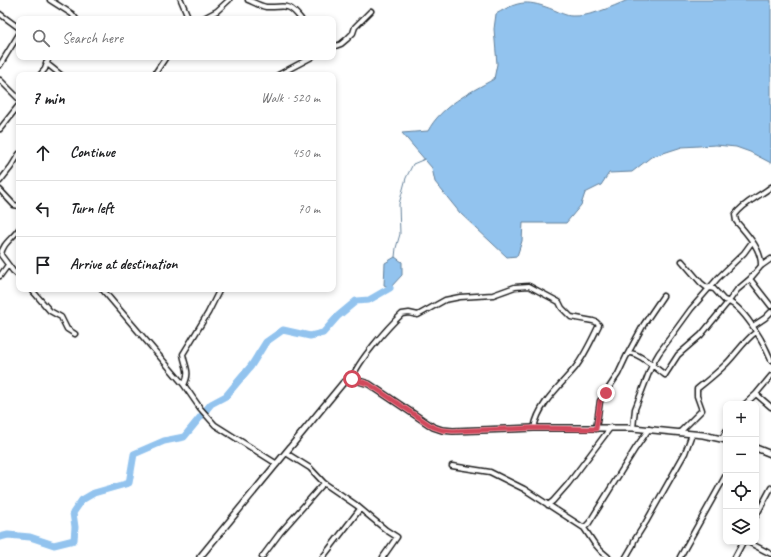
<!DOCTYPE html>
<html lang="en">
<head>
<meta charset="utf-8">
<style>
	body { margin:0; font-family:Caveat,sans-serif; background:#f6f6f6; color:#202124 }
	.controls { position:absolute; right:12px; bottom:12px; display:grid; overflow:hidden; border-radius:8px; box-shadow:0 2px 6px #0003 }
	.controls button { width:36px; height:36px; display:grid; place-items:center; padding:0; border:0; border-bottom:1px solid #e0e0e0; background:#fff; color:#202124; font:20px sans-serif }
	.stop { position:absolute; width:12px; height:12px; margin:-9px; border:3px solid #d1495b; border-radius:50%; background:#fff }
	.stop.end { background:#d1495b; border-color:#fff; box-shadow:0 1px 4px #0008 }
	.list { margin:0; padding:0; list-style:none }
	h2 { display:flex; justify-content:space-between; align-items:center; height:52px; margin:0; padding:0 16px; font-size:17px }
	h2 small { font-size:13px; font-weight:400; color:#757577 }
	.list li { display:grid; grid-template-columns:26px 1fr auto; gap:12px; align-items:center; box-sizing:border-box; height:56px; padding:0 16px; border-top:1px solid #e0e0e0 }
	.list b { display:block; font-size:15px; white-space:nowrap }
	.list em { font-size:13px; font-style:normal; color:#757577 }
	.icon { flex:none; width:22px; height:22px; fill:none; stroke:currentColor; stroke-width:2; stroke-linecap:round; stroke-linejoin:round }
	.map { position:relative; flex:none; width:771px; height:557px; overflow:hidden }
	.search { position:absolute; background:#fff; box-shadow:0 2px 6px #0003; left:16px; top:16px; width:320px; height:44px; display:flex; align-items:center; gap:10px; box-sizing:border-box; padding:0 14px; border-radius:8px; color:#757577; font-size:15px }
	.panel { position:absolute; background:#fff; box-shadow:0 2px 6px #0003; left:16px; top:72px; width:320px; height:220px; border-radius:8px }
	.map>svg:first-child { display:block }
</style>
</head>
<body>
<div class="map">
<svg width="771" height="557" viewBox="0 0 771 557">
	<rect width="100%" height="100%" fill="#fff"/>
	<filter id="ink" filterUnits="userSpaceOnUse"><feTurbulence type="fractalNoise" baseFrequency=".025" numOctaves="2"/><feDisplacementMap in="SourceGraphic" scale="8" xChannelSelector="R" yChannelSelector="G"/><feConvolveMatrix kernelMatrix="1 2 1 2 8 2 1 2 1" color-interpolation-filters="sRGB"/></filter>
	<g filter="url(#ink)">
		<!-- water -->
		<path fill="#92c3ee" stroke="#63809a" d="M628,0H771V163L750,152L736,147L716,145L682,147L651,157L632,172L609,173L601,185L585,193L581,205L566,223H523L522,241L517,256L507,257L460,213L435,182L432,168L402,133L428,131C441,106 469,93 494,79L497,64L494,29L496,14C520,0 528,0 554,10C559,12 566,16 572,16C590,17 611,7 628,0Z
			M395,257L402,262V275L390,288L384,285L385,263Z"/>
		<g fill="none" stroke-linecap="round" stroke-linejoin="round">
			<!-- stream -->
			<path stroke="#63809a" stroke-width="1" d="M395,257L396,248L400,234L399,204L406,178L413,164L425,159"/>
			<!-- river -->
			<path stroke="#92c3ee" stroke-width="7" d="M0,537L8,535L30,537L54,545L74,540L75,527L73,513L82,500L94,493L129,483L134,454L164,441L184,437L211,404L226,396L251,366L266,342L283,330L310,336L323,333L338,316L356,301L369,300L390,288"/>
			<!-- minor casing -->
			<g stroke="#1c1c1c" stroke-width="7">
				<path id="minor" d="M50,0L72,14L76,19
					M181,0L189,19
					M248,0C253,2 260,6 266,7C285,8 287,1 301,19
					M0,14L19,28
					M202,19L217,11L229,0
					M333,47L341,44L347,39L353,33L355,27L371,11
					M46,63L61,75
					M0,65L19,34
					M40,75L45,69L49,57
					M154,75L166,57
					M278,75L312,57
					M0,80L19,99
					M0,129L19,105
					M0,181L11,167L19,154
					M0,190L14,205L19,206
					M19,229C13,238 2,244 1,255L13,271L19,276
					M682,261L701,283L706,287L714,289L724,300C743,304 764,343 771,360
					M761,266C762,249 746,233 736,221L735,215C743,203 760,196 771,187
					M0,276L8,265
					M750,279L771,306
					M31,289L50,311L61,317L67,329L75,334
					M102,289L184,385L200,408L215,425L277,464
					M753,326L765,318L771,312
					M629,353C638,352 657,369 665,375L678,355L701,335L729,301L737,290L750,279L761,266L771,259
					M352,379C357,362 388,327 402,314L409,313L418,315L445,300L460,297L493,295L515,287L529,286L559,302L562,308L571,317L593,321L596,322L599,325C592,339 585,355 575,368C560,386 539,403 534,428
					M184,385C191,372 185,367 183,354L208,313L220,289
					M756,394L771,407
					M745,404L756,394L771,376
					M633,428L635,409L652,365L659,353L691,309L718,278L744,253L752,242
					M596,429L600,401L618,374L626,357L644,324L663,296
					M680,432L702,410L697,396V389C707,381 717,373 726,364C736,354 744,341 756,332
					M722,439L726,431
					M286,453L310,468L324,483L356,505L386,530L397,537L383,557
					M452,466L490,472L524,489L584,528L594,543L601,551L608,557
					M548,505L553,501L568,484L611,427
					M756,516L771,488
					M584,528L589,523L635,449L649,429
					M748,542L771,554
					M262,557L280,533L324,483
					M323,557L360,509
					M626,557L633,545L634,541L646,522L685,453L692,434
					M680,557L726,475
					M735,557L743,542"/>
			</g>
			<!-- tertiary casing -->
			<g stroke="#1c1c1c" stroke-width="8">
				<path id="tertiary" d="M756,448L771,454
					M200,557L343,383L352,379L369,384L433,427L442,430L453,431L534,428H633L703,435L726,440"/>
			</g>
			<!-- minor -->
			<use href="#minor" stroke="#fff" stroke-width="4"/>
			<!-- tertiary -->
			<use href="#tertiary" stroke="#fff" stroke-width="5"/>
		</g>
	</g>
	<g fill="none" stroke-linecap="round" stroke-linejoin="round" filter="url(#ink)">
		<!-- route -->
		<path stroke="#d1495b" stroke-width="5" d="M352,379L369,384L433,427L442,430L453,431L534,428L596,429L600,401L606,393"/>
	</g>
</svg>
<div class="controls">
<button>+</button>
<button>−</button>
<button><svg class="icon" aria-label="locate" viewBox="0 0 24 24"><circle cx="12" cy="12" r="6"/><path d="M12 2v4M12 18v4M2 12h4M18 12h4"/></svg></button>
<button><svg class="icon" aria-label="layers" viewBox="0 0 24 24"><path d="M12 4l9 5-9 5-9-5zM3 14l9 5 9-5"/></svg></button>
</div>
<div class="stop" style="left:352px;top:379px"></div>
<div class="stop end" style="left:606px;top:393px"></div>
<div class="search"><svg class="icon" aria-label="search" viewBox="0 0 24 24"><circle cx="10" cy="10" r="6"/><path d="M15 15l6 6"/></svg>Search here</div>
<section class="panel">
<h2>7 min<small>Walk · 520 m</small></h2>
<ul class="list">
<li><svg class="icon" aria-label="ahead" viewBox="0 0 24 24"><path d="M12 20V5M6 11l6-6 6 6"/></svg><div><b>Continue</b></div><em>450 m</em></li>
<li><svg class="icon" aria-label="left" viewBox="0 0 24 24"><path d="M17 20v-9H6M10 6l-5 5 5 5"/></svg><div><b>Turn left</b></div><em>70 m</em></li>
<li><svg class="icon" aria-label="arrive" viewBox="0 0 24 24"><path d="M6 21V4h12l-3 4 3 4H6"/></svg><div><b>Arrive at destination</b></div></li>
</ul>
</section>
</div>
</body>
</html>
